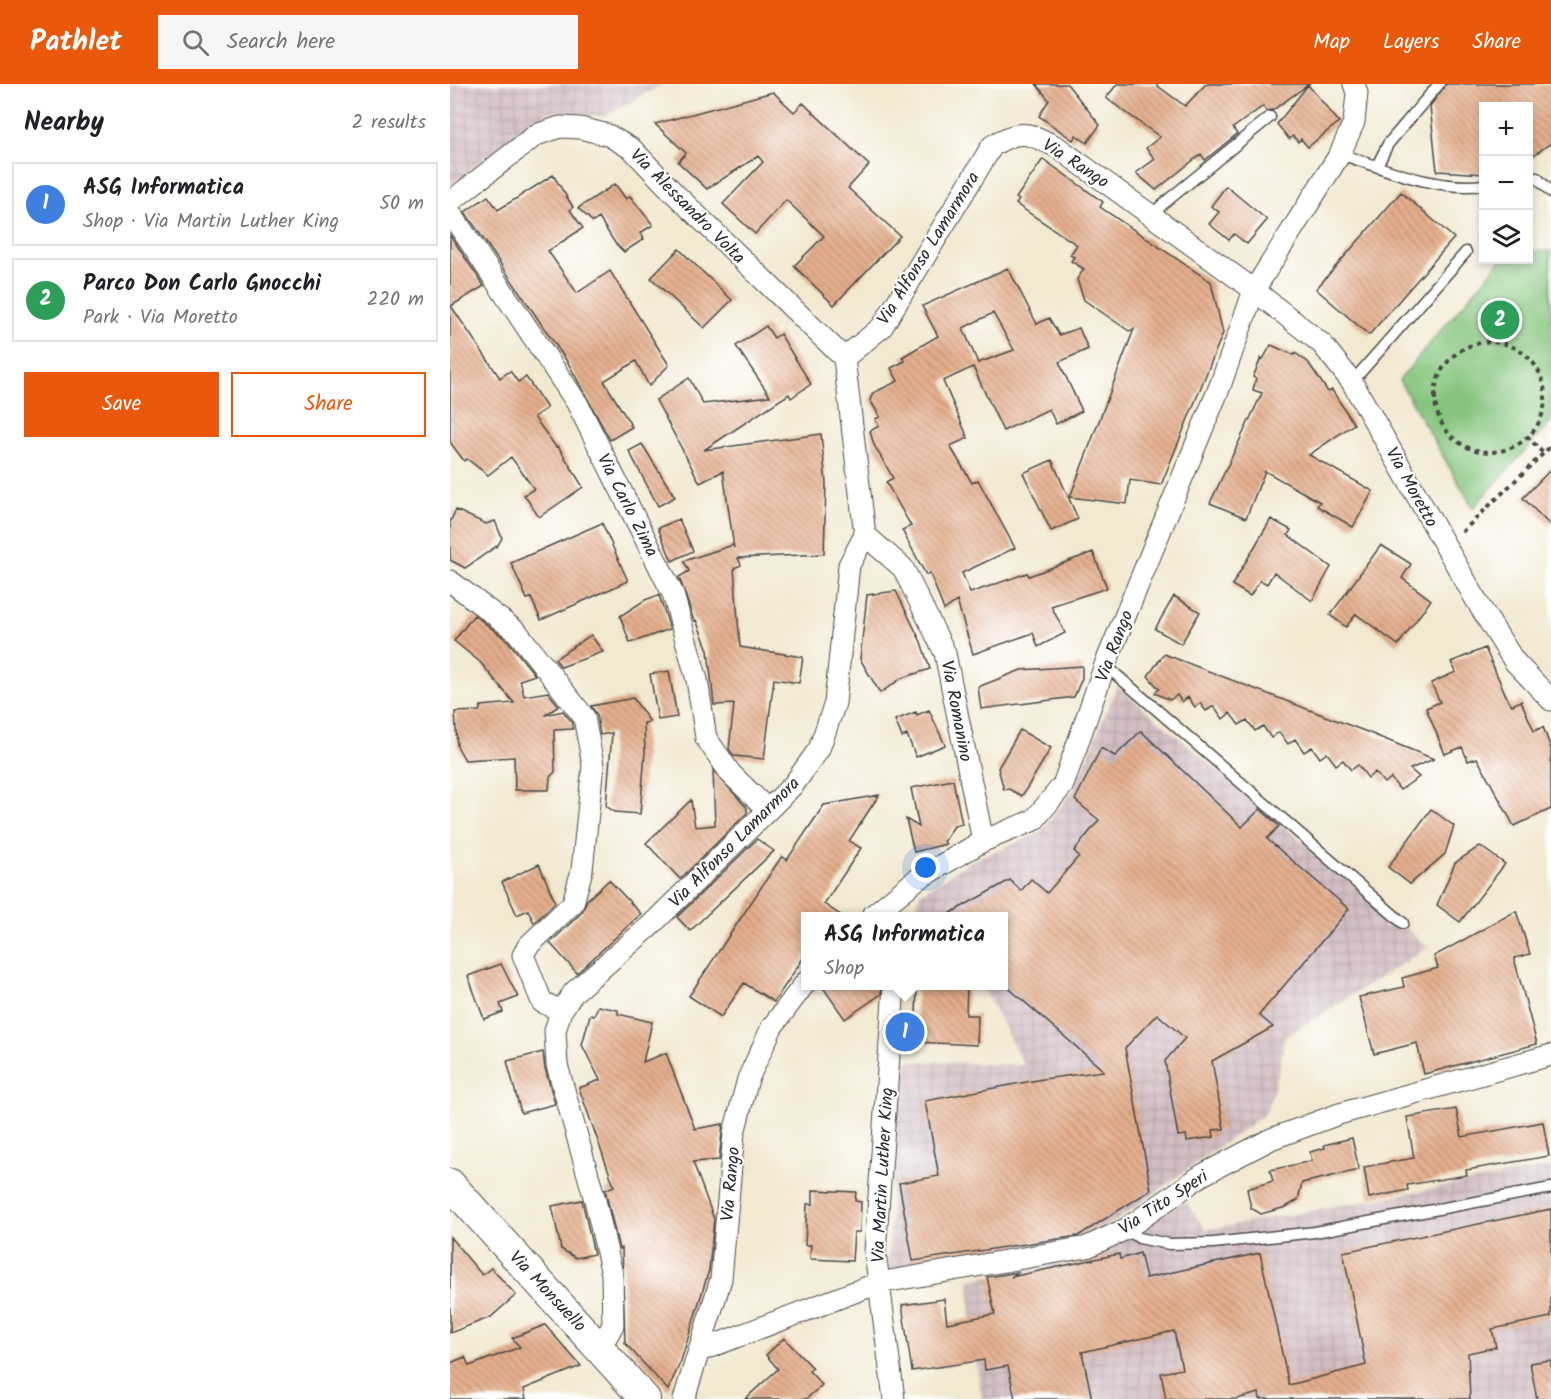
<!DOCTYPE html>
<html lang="en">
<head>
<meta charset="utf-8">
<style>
	body { margin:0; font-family:Kalam,sans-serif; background:#f6f6f6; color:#202124 }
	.controls { position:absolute; right:18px; top:18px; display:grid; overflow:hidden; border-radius:0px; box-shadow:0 3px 9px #0003 }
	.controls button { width:54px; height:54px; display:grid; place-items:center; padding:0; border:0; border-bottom:2px solid #e0e0e0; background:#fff; color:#202124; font:30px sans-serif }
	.you { position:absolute; left:476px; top:784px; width:21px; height:21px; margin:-15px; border:4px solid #fff; border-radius:50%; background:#1a73e8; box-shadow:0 0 0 9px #1a73e833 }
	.badge { display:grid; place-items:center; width:39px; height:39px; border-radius:50%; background:#ea580c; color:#fff; font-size:20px; font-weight:700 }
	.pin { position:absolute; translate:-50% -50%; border:3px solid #fff; box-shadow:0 2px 6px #0006 }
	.popup { position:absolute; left:351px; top:828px; width:207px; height:78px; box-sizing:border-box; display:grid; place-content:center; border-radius:0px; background:#fff; filter:drop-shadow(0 2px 4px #0005); font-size:20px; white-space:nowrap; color:#757577 }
	.popup b { font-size:22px; color:#202124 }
	.popup::after { content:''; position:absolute; left:50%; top:100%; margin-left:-12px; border:12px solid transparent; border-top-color:#fff }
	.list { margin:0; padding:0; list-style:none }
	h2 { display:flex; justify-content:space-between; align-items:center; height:78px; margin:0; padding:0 24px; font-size:26px }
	h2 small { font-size:20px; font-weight:400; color:#757577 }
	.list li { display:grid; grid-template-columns:39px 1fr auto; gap:18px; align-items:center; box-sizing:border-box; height:84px; margin:0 12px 12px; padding:0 12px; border:2px solid #e0e0e0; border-radius:0px }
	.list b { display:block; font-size:22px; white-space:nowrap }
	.list p { margin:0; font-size:20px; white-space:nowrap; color:#757577 }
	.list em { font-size:20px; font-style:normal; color:#757577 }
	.actions { display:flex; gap:12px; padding:18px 24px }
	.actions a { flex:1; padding:14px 0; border:2px solid #ea580c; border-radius:0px; text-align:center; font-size:21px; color:#ea580c }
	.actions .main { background:#ea580c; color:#fff }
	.icon { flex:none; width:33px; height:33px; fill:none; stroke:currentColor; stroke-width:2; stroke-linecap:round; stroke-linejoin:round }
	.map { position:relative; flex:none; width:1101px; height:1315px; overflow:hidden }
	header { display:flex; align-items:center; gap:36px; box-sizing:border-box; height:84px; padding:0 30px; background:#ea580c; color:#fff }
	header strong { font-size:28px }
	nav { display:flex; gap:33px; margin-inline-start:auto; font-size:21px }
	.search { width:420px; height:54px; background:#f6f6f6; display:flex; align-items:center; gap:15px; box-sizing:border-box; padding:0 21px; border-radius:0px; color:#757577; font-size:22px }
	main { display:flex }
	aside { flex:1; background:#fff }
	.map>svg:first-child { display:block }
</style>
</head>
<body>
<header>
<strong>Pathlet</strong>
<div class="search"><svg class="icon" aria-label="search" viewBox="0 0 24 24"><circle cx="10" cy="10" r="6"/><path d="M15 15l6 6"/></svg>Search here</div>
<nav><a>Map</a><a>Layers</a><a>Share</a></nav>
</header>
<main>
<aside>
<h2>Nearby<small>2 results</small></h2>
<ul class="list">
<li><span class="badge" style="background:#3f7fe0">1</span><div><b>ASG Informatica</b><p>Shop · Via Martin Luther King</p></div><em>50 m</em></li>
<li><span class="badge" style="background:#2e9e5b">2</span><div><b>Parco Don Carlo Gnocchi</b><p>Park · Via Moretto</p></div><em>220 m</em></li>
</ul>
<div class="actions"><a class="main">Save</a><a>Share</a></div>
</aside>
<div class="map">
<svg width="1101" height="1315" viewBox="0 0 1101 1315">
	<defs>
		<pattern id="industrial-grid" width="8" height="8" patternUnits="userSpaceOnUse" patternTransform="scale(1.5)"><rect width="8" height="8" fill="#d2bec3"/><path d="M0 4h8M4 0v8" fill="none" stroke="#b4a3a8"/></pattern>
		<pattern id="building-back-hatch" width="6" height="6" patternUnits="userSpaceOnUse" patternTransform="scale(1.5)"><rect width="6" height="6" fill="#e5af8d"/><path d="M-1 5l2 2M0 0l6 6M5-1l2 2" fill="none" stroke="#ba8f73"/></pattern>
	</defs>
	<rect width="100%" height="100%" fill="#fff"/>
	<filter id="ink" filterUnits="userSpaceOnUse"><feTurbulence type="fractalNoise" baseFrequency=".0167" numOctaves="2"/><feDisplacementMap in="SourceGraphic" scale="12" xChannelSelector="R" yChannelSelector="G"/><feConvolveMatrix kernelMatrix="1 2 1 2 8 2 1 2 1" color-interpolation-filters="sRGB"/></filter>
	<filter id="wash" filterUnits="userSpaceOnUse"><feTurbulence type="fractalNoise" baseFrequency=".008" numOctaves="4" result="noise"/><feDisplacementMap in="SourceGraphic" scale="24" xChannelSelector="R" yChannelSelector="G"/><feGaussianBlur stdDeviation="1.35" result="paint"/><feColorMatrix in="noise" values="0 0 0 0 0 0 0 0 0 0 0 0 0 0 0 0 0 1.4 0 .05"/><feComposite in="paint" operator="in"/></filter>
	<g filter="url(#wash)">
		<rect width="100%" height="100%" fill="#f2e9d1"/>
		<!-- industrial -->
		<path fill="url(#industrial-grid)" d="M0,0H213L155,32L99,28L0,101Z
			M667,602L978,863L834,954L830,983L816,1029L639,1156L438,1187L448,977L574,981L532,902H554V832H464L469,810L523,776L590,749L624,705Z
			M1101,1083V1315H532L523,1259L519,1197L643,1166L735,1117L756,1146Z"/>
		<!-- green -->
		<path fill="#85c57d" stroke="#587854" stroke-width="1.5" d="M1079,167H1101V338L1023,424L949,296L1051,176H1078Z"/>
		<g id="blocks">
			<!-- building -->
			<path fill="url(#building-back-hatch)" fill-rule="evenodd" d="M586,0H617L650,41L637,59L626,51L623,56L589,32L599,16Z
				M667,0H705L735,22L756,0H859L823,26L816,27L813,22L783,44L787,50L755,76L751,70L706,106L686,89L705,75L696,64L710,53L656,14Z
				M996,0H1101V59L1078,75V22H1034V90L987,87L980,22Z
				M858,1L889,38L858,63L851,55L848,58L843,52L839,55L827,40Z
				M323,8L344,28L353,19L419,81L398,104L450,152L384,221L344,182L374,152L336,116L305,150L273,120L313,78L308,72L257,105L228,78L236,69L205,40Z
				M593,75L653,118L650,123L761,198L773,249L711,401L680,396L677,420L620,413L684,245L679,247L634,216L627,195L634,185L621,177L624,173L620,171L627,161L566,120L569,116L566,114Z
				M103,91L123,123L120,126L133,144L98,167L127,209L160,187L219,281L199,302L186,277L154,297L182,343L160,356L118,279L15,128L38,112L48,126Z
				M165,100L176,115L180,112L203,141L190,149L194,155L174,168L165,159L149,134L143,138L128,124Z
				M776,102L817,136L797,160L784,150L779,156L759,140L769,128L761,122Z
				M951,108L1004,154L919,251L866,205Z
				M0,151L34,202L1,222L50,294L60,287L68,298L76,293L97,324L84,333L106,363L108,362L133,403L89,433L74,411L84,405L61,373L38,391L17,375L14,377L0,358Z
				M229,165L282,216L254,244L201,194Z
				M558,184L587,240L599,234L609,251L629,244L638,265L609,278L632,327L606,340L599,325L553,347L523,283L493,297L518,354L500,362L522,399L528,396L565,464L512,489L520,509L577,489L579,492L643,468L657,504L601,522L615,549L588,563L583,549L523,570L507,517L494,526L480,489L476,491L452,446L461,442L436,398L443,394L424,361L420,347L429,342L425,335L430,333L420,316L423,309L448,297L441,284L455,277L452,273L488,252L472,222ZM543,229L564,266L528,279L513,244Z
				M316,242L324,254L330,250L361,300L341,314L339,310L254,366L371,350L376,399L374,470L288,474L291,481L284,484L290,563L353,573L349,599L324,595L314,675L284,672L279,665L284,620L264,621L258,566L246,536L244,537L229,493L239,487L234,477L283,461L284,464L273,387L250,399L206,316L239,294L253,320L320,312L286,262Z
				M821,261L844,271L845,269L858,278L878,308L882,306L904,340L859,371L923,407L903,443L867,422L870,418L815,387L796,434L760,419L812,309L803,306L806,294L803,293L811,274L813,275Z
				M192,360L225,413L208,422L179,367Z
				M602,376L628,435L601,447L573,389Z
				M1101,385V442L1073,414Z
				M6,426L36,440L45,437L52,454L48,461L15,484L0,476V438Z
				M229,435L243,467L222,477L208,444Z
				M821,435L841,446L838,451L881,483L862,517L824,488L817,500L810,496L800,512L782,501Z
				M152,439L178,497L91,536L81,514L77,515L61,479Z
				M931,461L961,480L952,494L981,516L948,561L906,530L896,543L880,531Z
				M446,507L471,558L480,585L452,594L430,609L410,575L417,511Z
				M209,511L220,545L180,559L170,532L195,516Z
				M724,512L750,528L731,560L705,545Z
				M24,531L58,557L85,591L70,596L74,612L98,608L109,622L95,631L113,627L122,638L123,645L104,646L105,688L100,693L99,706H65L64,673L15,676L7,662L5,628L29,627L31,622L64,619L30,578L4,557Z
				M141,551L153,568L111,583L105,575Z
				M1035,564L1058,616L1062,621L1071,617L1084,647L1093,643L1101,665V725L1064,742L1027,674L1018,677L1012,663L995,670L976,624L990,618L981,599L1006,588L1001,578Z
				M714,570L917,648L984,675L960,685L969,693L950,706L941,694L934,699L925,688L918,694L908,681L901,686L893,676L886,681L877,669L870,674L862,663L854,668L845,655L838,660L829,648L821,654L813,642L805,647L797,636L789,641L780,629L773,635L764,622L756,627L750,619L745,623L738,613L732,618L727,611L720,616L705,609L709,605L698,592Z
				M632,582V594L624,613L531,625L528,603L571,586Z
				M219,587L227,633L208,636L200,590Z
				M183,614L200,638L194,639L195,669L190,730L165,728L156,722L162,649L150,651L147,631L141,622Z
				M479,626L495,661L466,673L457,651L452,653L445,636L466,628L467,631Z
				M570,646L601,664L572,712L559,705L554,706L548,684Z
				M691,647L792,743L810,725L829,742L817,755L899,825L809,931L823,943L762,977L774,1045L763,1046L764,1053L737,1057L736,1051L728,1052L715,977L735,954L707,930L675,964L701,1106L628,1152L463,1177L449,1099L489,1092L475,1017L593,995L654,987L554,900V832H495L560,796L571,807L581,795L597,809L629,772L624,767L649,736L625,716L651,664L665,672Z
				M263,686L297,724V729L230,795L196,759L241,716L245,743L265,741Z
				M503,696L512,740L504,742L494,758L496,760L464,768L456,735L469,743L461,704Z
				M429,711L399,757L411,764L374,820L392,832H356V870L324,918L294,899L271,933L239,912L332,772L337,776L374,721Z
				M981,725L1004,742L995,770L960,800L938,783Z
				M307,755L324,767L240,847L227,833Z
				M1030,762L1055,780L1010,838L987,821L1005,779Z
				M89,780L105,818L84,839L78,826L67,831L52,798Z
				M159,796L191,830L127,889L100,859L132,828L137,816Z
				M1066,827L1080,870L1064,874L1087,960L974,990L967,959L924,970L909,913L954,903L952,894L988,884L984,872Z
				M51,880L68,913L50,920L53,928L34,935L18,892Z
				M372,902H431V910L395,935Z
				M467,902H517L516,931H528L527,961L465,958Z
				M148,922L168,926V930L202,938L193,978L216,969L245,1045L273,1040L269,1076L243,1078L264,1135L259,1186L231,1277L218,1306L175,1259L172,1164L169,1165L155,1106L164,1102L129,1004L150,996L132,961L140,931L144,932Z
				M93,968L95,984L105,1020L71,1029L57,977Z
				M1006,1025L1012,1053L1093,1038L1099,1072L1016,1086L1017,1091L957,1101L958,1106L919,1114L914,1083L964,1074L957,1033Z
				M902,1054L909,1086L852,1099L848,1116L836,1123L811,1130L801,1124L797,1105L823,1097L820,1086L862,1077L860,1068L875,1064L874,1061Z
				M363,1106L406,1108L405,1117L411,1118L410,1148H404L402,1177L360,1175L361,1161H355L357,1120H363Z
				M132,1116L144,1170L126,1174L111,1165L102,1122Z
				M1101,1125V1233L1042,1245L1046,1263L1018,1269L1020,1315H810L809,1309L787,1315H716L711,1289L732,1285L724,1247L632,1268L642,1315H565L558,1282L535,1286L534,1276L462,1287L452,1221L494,1215L497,1239L545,1230L537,1193L569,1188L561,1193L669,1170L670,1175L690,1169L696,1194L810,1169L839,1301L916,1281L893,1168Z
				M0,1153L32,1191L41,1184L66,1211L41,1233L0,1249Z
				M95,1241L131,1282L74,1305L76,1315H0V1279L15,1273L19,1282L70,1263L62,1254Z
				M334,1254L363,1284L359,1287L372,1301L356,1315H295L328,1285L316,1271Z
				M1101,1276V1315H1087L1080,1279Z"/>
		</g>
	</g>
	<g filter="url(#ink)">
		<use href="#blocks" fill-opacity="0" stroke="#494844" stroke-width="1.5"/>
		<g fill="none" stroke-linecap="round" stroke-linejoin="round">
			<!-- service casing -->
			<g stroke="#494844" stroke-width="13">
				<path id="service" d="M890,70C937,85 984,107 1034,101
					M927,82L938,60L989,0
					M1078,95L1087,94L1101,108
					M701,132L713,120L820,33
					M902,298L1016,168
					M655,581L953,839
					M676,1145L689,1154L719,1160L763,1159L865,1148L1101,1104"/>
			</g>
			<!-- minor casing -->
			<g stroke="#494844" stroke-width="23">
				<path id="minor" d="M0,118L86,51L110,43L130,44L158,51L182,65L223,108L394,274
					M0,128L127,319L223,510L247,596L256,654L281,690L318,726
					M415,451L453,484L495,569L533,757
					M0,497L67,548L134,633L143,681L132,786L123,819L78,862L73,871L92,918L111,927
					M422,832L466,796L533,757L584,736L613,701L655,581L770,302L804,206L890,70L904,38L907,9L904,0
					M444,902L425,1168L444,1315
					M150,1264L163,1241L162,1190L145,1116L107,981L105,947L111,927L124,908L199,843L318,726L344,700L369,665L385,619L399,481L415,451L394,274L432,243L542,62C569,44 579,49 607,63L804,206L872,260L902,298L1032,526L1064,577L1101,616
					M252,1266L428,1199L637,1163L676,1145L752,1091L821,1055L889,1030L1101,971
					M234,1315L271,1195L284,1049L298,995L322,943L356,898"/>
			</g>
			<!-- secondary casing -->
			<g stroke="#494844" stroke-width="32">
				<path id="secondary" d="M0,1100L195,1315"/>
			</g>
			<!-- path -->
			<path stroke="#494844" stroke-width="4" stroke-dasharray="4.5 4.5" stroke-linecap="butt" d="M985 313a55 55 0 1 1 110 0a55 55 0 1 1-110 0Z
				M1077,352L1093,369
				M1012,448L1101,362"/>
			<!-- service -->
			<use href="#service" stroke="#fff" stroke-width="10"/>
			<!-- minor -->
			<use href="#minor" stroke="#fff" stroke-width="21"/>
			<!-- secondary -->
			<use href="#secondary" stroke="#fff" stroke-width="30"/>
		</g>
	</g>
	<g text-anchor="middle" stroke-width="4.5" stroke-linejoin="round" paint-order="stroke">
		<!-- street labels -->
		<g font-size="18" fill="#2b2b2b" stroke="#fff">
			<text transform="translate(626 79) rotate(33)" y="6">Via Rango</text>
			<text transform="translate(238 122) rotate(45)" y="6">Via Alessandro Volta</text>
			<text transform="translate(478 164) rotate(-58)" y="6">Via Alfonso Lamarmora</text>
			<text transform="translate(962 403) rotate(61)" y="6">Via Moretto</text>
			<text transform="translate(178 421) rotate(63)" y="6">Via Carlo Zima</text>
			<text transform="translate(664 562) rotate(-69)" y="6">Via Rango</text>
			<text transform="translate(507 627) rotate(79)" y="6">Via Romanino</text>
			<text transform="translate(284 758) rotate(-45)" y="6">Via Alfonso Lamarmora</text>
			<text transform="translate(432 1091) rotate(-87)" y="6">Via Martin Luther King</text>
			<text transform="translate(280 1100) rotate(-85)" y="6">Via Rango</text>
			<text transform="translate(713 1118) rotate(-33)" y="6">Via Tito Speri</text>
			<text transform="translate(98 1207) rotate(47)" y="6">Via Monsuello</text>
		</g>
	</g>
</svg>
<div class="controls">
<button>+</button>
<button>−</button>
<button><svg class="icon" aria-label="layers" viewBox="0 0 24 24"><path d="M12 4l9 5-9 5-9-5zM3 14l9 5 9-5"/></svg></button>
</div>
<div class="you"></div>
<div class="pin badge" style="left:455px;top:948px;background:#3f7fe0">1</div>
<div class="popup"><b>ASG Informatica</b>Shop</div>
<div class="pin badge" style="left:1050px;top:236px;background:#2e9e5b">2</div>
</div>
</main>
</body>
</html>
